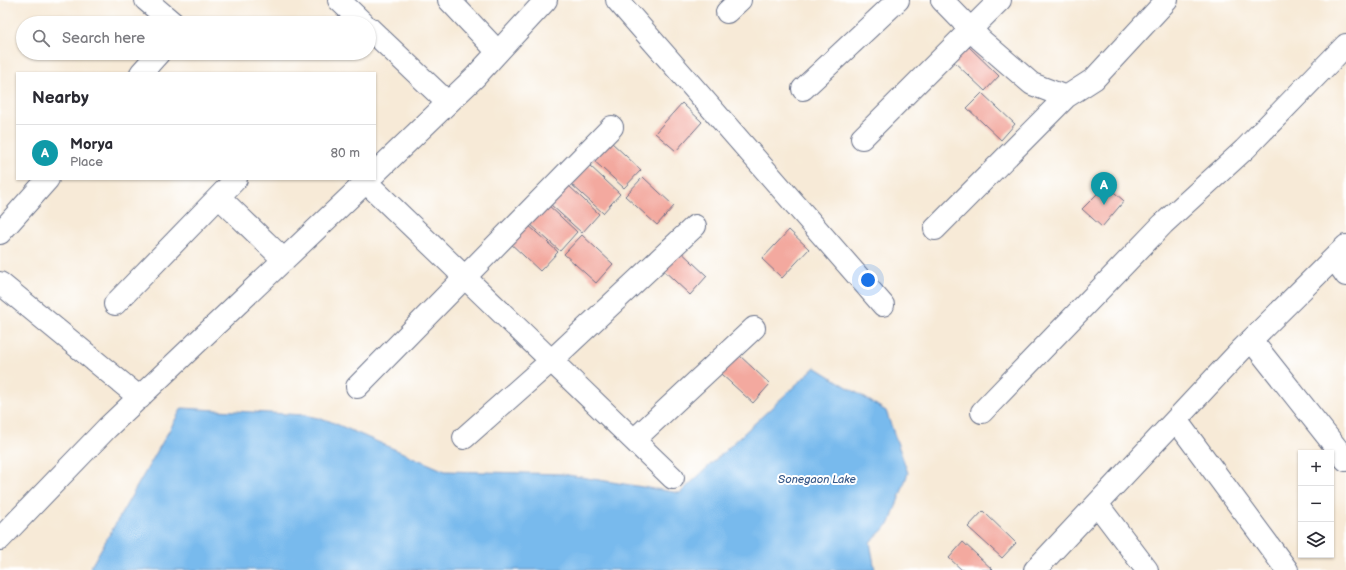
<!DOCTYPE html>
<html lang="en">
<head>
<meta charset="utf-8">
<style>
	body { margin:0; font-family:"Balsamiq Sans",sans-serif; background:#f7f7f7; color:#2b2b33 }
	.controls { position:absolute; right:12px; bottom:12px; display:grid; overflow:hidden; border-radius:0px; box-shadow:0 1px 3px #0004 }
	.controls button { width:36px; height:36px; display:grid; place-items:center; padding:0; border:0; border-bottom:1px solid #e1e1e2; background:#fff; color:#2b2b33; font:20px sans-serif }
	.you { position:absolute; left:868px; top:280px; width:14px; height:14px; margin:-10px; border:3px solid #fff; border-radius:50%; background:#1a73e8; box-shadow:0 0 0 6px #1a73e833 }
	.badge { display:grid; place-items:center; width:26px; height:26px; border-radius:50%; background:#b5179e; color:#fff; font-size:13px; font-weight:700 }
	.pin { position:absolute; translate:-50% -33px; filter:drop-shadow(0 1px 2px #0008) }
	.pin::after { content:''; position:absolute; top:21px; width:14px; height:12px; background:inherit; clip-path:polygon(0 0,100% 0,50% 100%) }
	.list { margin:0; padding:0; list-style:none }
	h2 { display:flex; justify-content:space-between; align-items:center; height:52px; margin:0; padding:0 16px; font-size:17px }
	h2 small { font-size:13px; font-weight:400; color:#7c7c81 }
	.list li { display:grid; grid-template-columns:26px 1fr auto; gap:12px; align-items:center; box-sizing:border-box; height:56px; padding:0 16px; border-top:1px solid #e1e1e2 }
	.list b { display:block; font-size:15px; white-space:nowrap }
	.list p { margin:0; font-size:13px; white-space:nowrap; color:#7c7c81 }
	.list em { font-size:13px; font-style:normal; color:#7c7c81 }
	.icon { flex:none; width:22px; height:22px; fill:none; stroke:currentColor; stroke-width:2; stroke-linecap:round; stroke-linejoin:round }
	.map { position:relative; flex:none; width:1346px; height:570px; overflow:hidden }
	.search { position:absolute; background:#fff; box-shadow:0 1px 3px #0004; left:16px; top:16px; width:360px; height:44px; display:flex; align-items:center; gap:10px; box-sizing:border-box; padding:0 14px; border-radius:22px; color:#7c7c81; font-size:15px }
	.panel { position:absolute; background:#fff; box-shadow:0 1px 3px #0004; left:16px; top:72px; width:360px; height:108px; border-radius:0px }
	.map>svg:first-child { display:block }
</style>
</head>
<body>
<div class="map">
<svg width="1346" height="570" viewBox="0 0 1346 570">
	<rect width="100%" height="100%" fill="#fff"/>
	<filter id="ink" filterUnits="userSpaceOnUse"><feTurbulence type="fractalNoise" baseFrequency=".025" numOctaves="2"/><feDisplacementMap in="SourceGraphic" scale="8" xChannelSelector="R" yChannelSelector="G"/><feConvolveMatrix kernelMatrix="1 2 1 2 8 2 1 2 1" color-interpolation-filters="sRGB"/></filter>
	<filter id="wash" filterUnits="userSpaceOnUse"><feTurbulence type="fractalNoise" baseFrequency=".012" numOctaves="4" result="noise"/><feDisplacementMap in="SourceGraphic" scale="16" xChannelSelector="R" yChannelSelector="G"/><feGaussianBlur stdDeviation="0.9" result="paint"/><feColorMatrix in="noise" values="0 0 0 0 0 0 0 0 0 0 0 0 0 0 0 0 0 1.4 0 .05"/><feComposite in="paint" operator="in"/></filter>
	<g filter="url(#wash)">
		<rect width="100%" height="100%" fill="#f7ead7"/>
		<!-- water -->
		<path fill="#78baed" stroke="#4a74a6" d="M815,367L886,411L908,473L890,523L870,542L875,570H89L182,408L304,415L327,420L445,471L562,474L680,493Z"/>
		<g id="blocks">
			<!-- building -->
			<path fill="#f3a99f" d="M966,44L999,76L985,91L952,60Z
				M982,93L1015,124L1001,140L967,108Z
				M682,103L702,122L676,151L655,133Z
				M610,141L641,170L624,188L592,159Z
				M589,165L620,194L603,213L571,184Z
				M643,177L674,206L657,225L625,196Z
				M568,185L599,214L582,233L550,204Z
				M1106,185L1124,201L1102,227L1082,209Z
				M546,203L577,232L560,251L529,223Z
				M526,223L558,252L540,271L509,242Z
				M789,230L809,249L782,278L762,259Z
				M582,235L613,264L596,283L564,254Z
				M676,247L707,276L690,295L659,266Z
				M739,355L770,384L753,403L721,374Z
				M983,511L1016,543L1002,558L968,527Z
				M963,542L993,570H962L949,558Z"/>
		</g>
	</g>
	<g filter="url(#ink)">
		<use href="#blocks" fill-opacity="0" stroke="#687088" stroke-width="1"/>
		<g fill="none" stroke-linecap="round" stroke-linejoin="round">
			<!-- minor casing -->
			<g stroke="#687088" stroke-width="24">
				<path id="minor" d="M146,0L173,23
					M339,0L363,23
					M449,0L498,52
					M617,0L883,305
					M942,0L981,40L1032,84L1066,97L1094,79L1167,0
					M727,12L740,0
					M369,28L448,103
					M141,73L159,53
					M803,89L898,0
					M862,138L1000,0
					M375,173L475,77L546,0
					M366,182L673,478
					M219,197L284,260
					M935,229L1066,97
					M0,233L48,179
					M1334,258L1346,275
					M0,283L140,398
					M115,304L236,179
					M1251,340L1346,460
					M357,387L612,127
					M982,412L1163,224L1245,149L1346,45
					M1176,420L1287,570
					M464,438L552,360L695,226
					M634,440L754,328
					M1097,504L1147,570
					M0,539L107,428L369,179
					M1035,570L1243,348L1346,246"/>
			</g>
			<!-- minor -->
			<use href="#minor" stroke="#fff" stroke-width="22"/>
		</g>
	</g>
	<g text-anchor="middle" stroke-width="4" stroke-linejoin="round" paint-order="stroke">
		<!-- water labels -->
		<g font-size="11" font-style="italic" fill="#375989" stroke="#fff">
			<text x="817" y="483">Sonegaon Lake</text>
		</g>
	</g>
</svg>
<div class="controls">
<button>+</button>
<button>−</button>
<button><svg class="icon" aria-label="layers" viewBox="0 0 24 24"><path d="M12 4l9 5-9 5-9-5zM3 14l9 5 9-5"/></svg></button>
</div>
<div class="you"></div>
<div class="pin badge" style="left:1104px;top:205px;background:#0f9aa8">A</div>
<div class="search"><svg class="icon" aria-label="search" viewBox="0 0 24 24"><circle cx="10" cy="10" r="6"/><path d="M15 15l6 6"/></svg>Search here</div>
<section class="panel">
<h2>Nearby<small></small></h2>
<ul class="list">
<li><span class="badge" style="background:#0f9aa8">A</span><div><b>Morya</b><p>Place</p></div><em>80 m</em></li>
</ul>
</section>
</div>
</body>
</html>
